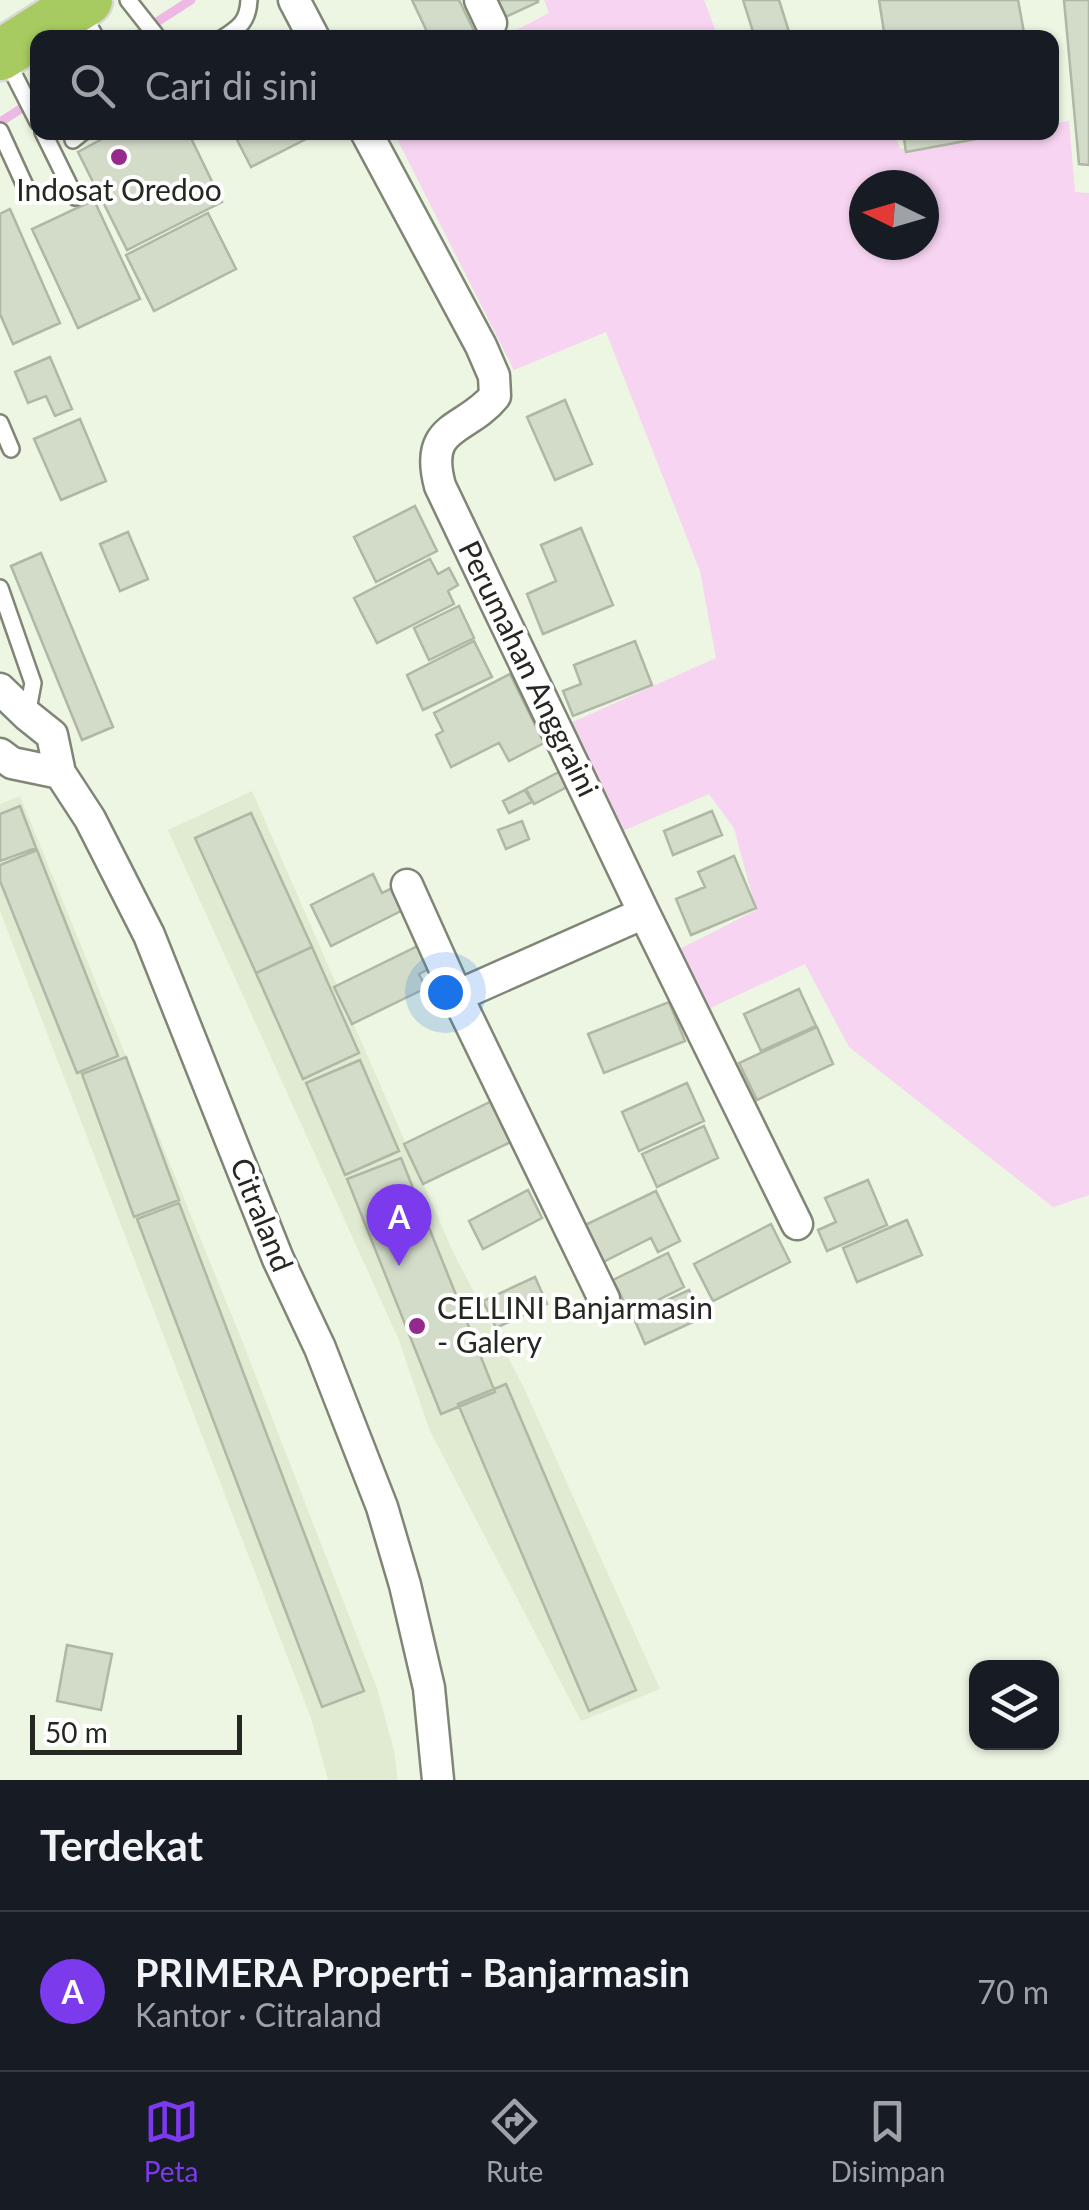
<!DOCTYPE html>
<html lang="id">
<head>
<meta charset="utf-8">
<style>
	body { margin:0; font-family:Lato,sans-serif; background:#242831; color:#f1f3f6 }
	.controls { position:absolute; right:30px; bottom:30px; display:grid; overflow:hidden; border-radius:20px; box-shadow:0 2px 8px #0004 }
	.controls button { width:90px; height:90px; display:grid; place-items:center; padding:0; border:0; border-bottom:2px solid #363941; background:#171b24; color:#f1f3f6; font:50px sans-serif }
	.compass { position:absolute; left:849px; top:170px; width:90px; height:90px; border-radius:50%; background:#171b24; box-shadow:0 2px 8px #0004; rotate:275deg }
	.scale { position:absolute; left:30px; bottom:25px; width:212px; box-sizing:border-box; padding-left:10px; border:5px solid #252821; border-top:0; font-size:28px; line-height:35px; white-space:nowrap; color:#252821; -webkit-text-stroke:8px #fff; paint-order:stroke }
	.you { position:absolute; left:445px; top:992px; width:35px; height:35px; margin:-25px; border:8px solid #fff; border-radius:50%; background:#1a73e8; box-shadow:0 0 0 15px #1a73e833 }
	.badge { display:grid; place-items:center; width:65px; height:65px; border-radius:50%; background:#7c3aed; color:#fff; font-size:32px; font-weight:700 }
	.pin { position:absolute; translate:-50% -82px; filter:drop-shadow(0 2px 5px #0008) }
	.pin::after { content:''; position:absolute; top:52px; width:35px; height:30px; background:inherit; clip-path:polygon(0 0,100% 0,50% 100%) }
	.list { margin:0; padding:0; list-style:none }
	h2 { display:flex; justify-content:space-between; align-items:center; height:130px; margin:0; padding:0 40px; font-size:42px }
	h2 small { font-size:32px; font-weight:400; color:#9ea1a6 }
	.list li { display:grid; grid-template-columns:65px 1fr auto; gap:30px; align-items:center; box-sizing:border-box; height:160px; padding:0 40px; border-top:2px solid #363941 }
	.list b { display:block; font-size:38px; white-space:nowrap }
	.list p { margin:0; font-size:32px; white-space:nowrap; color:#9ea1a6 }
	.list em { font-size:32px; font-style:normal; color:#9ea1a6 }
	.icon { flex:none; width:55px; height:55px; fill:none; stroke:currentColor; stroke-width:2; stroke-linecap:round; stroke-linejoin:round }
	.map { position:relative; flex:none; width:1089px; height:1780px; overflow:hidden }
	.search { position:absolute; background:#171b24; box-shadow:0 2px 8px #0004; left:30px; right:30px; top:30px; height:110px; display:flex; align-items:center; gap:25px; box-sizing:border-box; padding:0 35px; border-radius:20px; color:#9ea1a6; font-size:38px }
	.sheet { height:290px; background:#171b24 }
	nav { display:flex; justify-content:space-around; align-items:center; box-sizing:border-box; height:140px; border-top:2px solid #363941; background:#171b24; font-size:28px; color:#9ea1a6 }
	nav a { display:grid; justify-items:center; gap:5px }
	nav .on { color:#7c3aed }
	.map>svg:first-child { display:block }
</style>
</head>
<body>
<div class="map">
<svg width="1089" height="1780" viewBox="0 0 1089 1780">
	<rect width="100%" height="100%" fill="#edf5e3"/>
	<!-- built -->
	<path fill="#e0ebd2" d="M252,791L454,1254L524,1388L660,1689L581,1721L429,1429L399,1340L168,830Z
		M20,796L243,1343L377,1688L394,1751L398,1780H328L311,1718L0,911V804Z"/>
	<!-- green -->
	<path fill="#f7d4f1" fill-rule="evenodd" d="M544,0H704L718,37H503L549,13Z
		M1069,121L1075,192L1089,193V1195L1053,1207L849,1047L805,964L710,1008L674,952L756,910L734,828L709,794L618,833L568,724L716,658L700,571L606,332L514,370L394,133L894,132L900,149L1001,133L1052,132V124ZM864,185H924V245H864Z"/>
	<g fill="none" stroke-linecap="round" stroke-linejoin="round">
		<!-- stream -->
		<path stroke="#edb8e4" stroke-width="9" d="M132,38L191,0
			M0,122L38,98"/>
	</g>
	<!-- building -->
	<path fill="#d3dbc9" stroke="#afb7a5" stroke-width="2.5" d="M412,0H459L477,37L430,38Z
		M492,0H538V2L501,19Z
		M743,0H779L791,38H755Z
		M879,0H1018L1025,38H885Z
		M1064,0H1089V165L1079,164Z
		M115,132H188L222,202L127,250L78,152Z
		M233,132H320L251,167Z
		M903,132H1014L906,152Z
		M94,200L140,299L78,328L32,229Z
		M10,209L60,323L13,344L0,314V214Z
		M208,213L236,269L154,311L126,255Z
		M50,357L72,409L55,416L46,396L28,403L15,372Z
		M565,400L592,464L555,480L527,417Z
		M80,419L106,481L61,500L34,439Z
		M415,506L437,551L376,582L354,537Z
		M581,528L613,605L543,634L527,594L556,581L541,545Z
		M128,532L148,579L120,591L100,544Z
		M41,553L113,727L82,740L11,566Z
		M430,559L438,574L449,568L458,585L448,591L454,604L377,643L354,598Z
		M459,606L474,638L429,660L414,628Z
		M474,641L492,677L423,710L407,675Z
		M635,641L652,685L573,716L563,691L581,684L574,665Z
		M510,674L544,743L509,761L499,743L451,767L436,735L443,731L434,713Z
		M559,772L567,787L534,804L526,789Z
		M525,790L532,802L509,813L503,801Z
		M20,806L36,848L0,861V814Z
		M712,811L722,835L673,855L664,831Z
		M251,813L312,947L256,973L195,838Z
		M522,821L529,839L506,849L498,830Z
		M37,850L118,1056L77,1073L0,881V865Z
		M734,856L756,908L691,935L676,899L705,887L698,872Z
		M373,874L382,893L397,886L407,908L331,946L311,905Z
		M424,943L435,966L419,974L426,988L352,1024L334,987Z
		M312,947L359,1053L303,1079L256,973Z
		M799,989L816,1026L761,1051L744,1014Z
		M669,1002L685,1041L604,1073L588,1034Z
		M817,1027L833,1064L757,1100L739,1063Z
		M126,1057L179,1200L134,1217L82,1074Z
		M360,1060L399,1151L345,1175L306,1083Z
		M687,1083L704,1121L639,1151L622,1112Z
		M496,1099L515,1140L423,1184L404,1144Z
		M704,1126L718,1158L657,1187L642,1154Z
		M401,1158L495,1392L441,1414L347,1179Z
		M868,1180L887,1225L827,1251L818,1230L836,1222L825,1198Z
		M528,1190L542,1218L483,1249L469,1221Z
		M656,1191L680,1241L658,1252L651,1238L603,1262L585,1225Z
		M179,1203L364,1691L322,1707L137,1219Z
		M907,1220L922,1255L857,1282L843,1248Z
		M771,1224L790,1262L713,1301L694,1264Z
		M668,1253L684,1287L630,1314L613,1280Z
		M535,1277L547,1304L496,1328L483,1301Z
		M689,1290L702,1318L645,1344L633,1316Z
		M506,1384L636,1690L589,1711L458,1404Z
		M67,1645L112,1654L101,1710L57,1701Z"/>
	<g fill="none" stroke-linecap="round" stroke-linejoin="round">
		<!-- service casing -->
		<g stroke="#7f8675" stroke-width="20">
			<path id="service" d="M128,0L158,38
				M80,9L96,38
				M223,38C240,27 248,21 249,0
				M7,61L38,122
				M0,131L27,190
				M43,132L75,197
				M73,140L83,132
				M0,423L11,449
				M0,588L33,683L27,715"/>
		</g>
		<!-- minor casing -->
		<g stroke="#7f8675" stroke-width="35">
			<path id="minor" d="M294,0L314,38
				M480,0L491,23
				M366,132L481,346L494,376L495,396C466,432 423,423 440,486L644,913L797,1224
				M0,689L27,715L52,735L60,773L90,819L149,935L278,1259L320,1348L382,1507L405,1585L429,1688L438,1780
				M0,754L12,763L60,773
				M407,885L457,996L604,1299
				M457,996L644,913"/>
		</g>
		<!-- trunk casing -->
		<g stroke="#d8d8d7" stroke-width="55">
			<path id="trunk" d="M0,55L87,0"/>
		</g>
		<!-- service -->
		<use href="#service" stroke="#fff" stroke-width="15"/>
		<!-- minor -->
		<use href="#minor" stroke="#fff" stroke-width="30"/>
		<!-- trunk -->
		<use href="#trunk" stroke="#a7cb60" stroke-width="50"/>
	</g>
	<!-- markers -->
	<g fill="#962a8c" stroke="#fff" stroke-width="4">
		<circle cx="119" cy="157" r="10"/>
		<circle cx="417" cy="1326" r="10"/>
	</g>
	<g text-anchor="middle" stroke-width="8" stroke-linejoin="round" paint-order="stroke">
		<!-- poi labels -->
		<g font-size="30" fill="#252821" stroke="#fff">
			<text x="119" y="201">Indosat Oredoo</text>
			<text x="437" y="1319" text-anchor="start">CELLINI Banjarmasin<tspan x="437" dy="34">- Galery</tspan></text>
		</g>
		<!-- street labels -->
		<g font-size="30" fill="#252821" stroke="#fff">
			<text transform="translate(528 669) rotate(64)" y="10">Perumahan Anggraini</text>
			<text transform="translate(261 1215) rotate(68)" y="10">Citraland</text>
		</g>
	</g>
</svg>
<div class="controls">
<button><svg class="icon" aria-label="layers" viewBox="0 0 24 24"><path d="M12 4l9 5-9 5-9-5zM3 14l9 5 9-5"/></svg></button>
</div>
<svg class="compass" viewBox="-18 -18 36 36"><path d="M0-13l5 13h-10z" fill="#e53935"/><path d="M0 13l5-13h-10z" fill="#9ea1a6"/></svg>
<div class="scale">50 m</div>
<div class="you"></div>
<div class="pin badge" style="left:399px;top:1266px">A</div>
<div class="search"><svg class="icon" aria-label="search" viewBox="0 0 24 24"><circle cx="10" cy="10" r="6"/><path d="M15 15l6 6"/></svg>Cari di sini</div>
</div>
<section class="sheet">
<h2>Terdekat<small></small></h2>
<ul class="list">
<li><span class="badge">A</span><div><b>PRIMERA Properti - Banjarmasin</b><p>Kantor · Citraland</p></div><em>70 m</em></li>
</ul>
</section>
<nav>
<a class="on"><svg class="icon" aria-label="map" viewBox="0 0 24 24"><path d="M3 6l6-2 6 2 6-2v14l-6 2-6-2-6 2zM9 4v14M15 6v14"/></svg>Peta</a>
<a><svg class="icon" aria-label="directions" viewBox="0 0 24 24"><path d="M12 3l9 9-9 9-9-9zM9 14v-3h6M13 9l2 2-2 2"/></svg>Rute</a>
<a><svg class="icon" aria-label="saved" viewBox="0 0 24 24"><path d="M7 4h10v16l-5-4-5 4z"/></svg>Disimpan</a>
</nav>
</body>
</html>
